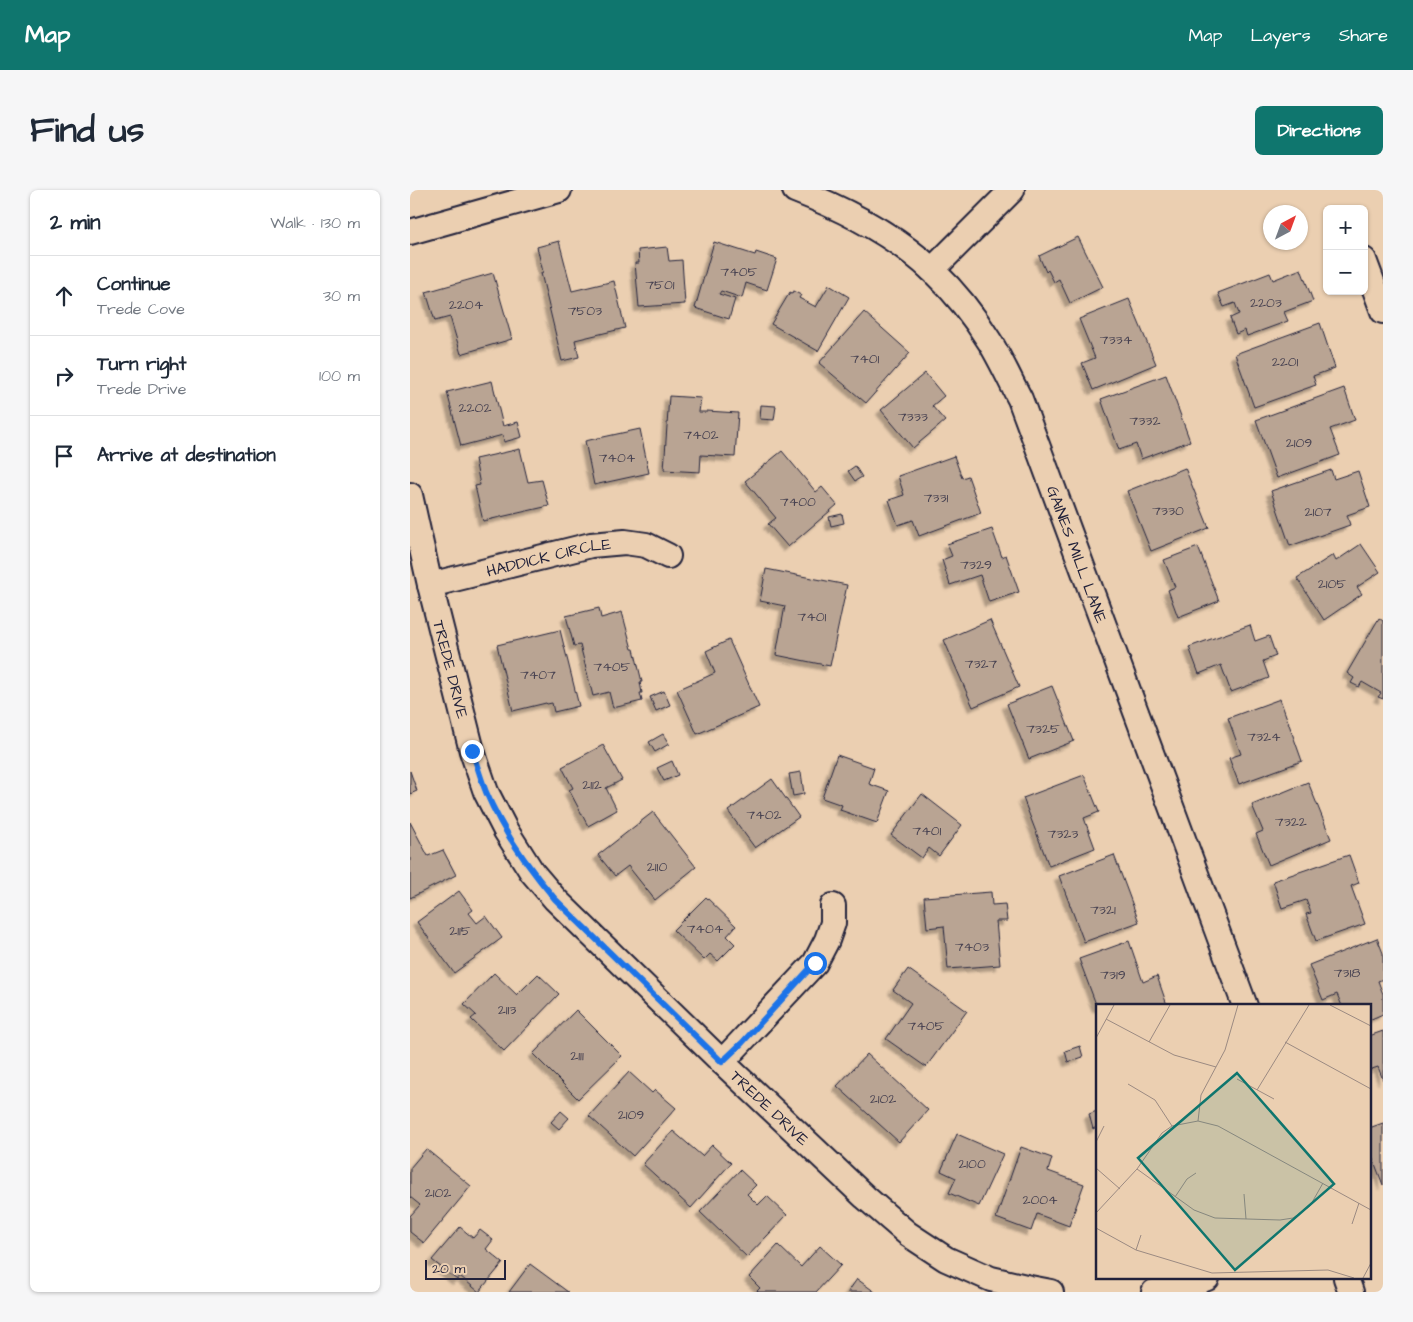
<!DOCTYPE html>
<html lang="en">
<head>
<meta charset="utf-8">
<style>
	body { margin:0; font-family:"Architects Daughter",sans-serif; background:#f6f6f7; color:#1f2937 }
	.controls { position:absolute; right:15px; top:15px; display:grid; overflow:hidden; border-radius:8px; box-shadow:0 1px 4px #0004 }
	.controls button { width:45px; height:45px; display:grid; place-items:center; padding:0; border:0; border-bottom:1px solid #e0e1e3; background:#fff; color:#1f2937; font:25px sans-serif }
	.compass { position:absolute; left:853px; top:15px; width:45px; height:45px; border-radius:50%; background:#fff; box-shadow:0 1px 4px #0004; rotate:41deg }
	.scale { position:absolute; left:15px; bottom:12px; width:81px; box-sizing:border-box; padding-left:5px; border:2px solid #22223b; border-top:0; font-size:14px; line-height:18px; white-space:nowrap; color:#22223b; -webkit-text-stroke:4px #ebcfb1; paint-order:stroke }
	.stop { position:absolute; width:15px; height:15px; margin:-11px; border:4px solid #1a73e8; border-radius:50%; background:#fff }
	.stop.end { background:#1a73e8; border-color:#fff; box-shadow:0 1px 5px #0008 }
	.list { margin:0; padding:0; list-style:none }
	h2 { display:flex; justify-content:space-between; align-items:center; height:65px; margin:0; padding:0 20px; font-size:21px }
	h2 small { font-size:16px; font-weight:400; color:#747a83 }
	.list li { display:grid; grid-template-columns:32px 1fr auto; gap:15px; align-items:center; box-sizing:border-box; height:80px; padding:0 20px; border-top:1px solid #e0e1e3 }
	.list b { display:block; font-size:19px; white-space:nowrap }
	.list p { margin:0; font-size:16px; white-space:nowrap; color:#747a83 }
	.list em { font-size:16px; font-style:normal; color:#747a83 }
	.icon { flex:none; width:28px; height:28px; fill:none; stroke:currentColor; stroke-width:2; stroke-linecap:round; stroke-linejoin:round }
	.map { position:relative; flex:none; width:973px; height:1102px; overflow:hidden; border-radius:8px }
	header { display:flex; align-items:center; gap:30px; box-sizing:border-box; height:70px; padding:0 25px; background:#0f766e; color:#fff }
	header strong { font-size:24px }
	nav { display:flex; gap:28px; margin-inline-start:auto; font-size:18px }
	.intro { display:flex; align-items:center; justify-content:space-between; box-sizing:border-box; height:120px; padding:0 30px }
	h1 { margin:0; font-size:35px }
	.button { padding:12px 22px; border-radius:8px; background:#0f766e; color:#fff; font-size:18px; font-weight:700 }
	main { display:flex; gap:30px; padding:0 30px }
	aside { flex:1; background:#fff; border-radius:8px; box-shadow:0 1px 4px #0004 }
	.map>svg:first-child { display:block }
</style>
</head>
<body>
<header>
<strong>Map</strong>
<nav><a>Map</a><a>Layers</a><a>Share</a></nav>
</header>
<div class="intro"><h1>Find us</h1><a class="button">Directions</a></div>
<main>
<aside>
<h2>2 min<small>Walk · 130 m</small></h2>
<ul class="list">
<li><svg class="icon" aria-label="ahead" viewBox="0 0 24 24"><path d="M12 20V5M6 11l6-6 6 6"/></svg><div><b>Continue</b><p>Trede Cove</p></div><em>30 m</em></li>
<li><svg class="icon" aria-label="right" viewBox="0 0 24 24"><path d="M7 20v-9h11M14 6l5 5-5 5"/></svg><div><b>Turn right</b><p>Trede Drive</p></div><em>100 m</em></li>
<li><svg class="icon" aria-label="arrive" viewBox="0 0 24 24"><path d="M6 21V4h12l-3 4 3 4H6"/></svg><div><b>Arrive at destination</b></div></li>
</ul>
</aside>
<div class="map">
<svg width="973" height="1102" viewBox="0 0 973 1102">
	<defs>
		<filter id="shadow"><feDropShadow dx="-4.5" dy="4.5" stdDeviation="1" flood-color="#0004"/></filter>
	</defs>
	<rect width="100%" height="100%" fill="#ebcfb1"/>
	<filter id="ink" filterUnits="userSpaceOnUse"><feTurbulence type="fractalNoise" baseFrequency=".02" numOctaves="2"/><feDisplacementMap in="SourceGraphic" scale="10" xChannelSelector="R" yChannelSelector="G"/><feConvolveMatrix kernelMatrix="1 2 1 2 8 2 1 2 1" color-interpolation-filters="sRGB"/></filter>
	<g filter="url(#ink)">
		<!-- building -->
		<path fill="#b9a493" stroke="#22223b" filter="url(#shadow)" d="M668,47L693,97L660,113L649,89L644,92L638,80L636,82L629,66Z
			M149,51L162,101L204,91L215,138L165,150L169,167L152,171L131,83L133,82L127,57Z
			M304,52L345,65L346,62L367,69L357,100L336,93L332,108L311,101L309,104L325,109L319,129L285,118Z
			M257,57L259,71L272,70L275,114L229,117L225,73H229L228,60Z
			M891,79L903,111L874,122L878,131L837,146L835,140L826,144L820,128L829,124L825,113L814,117L808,103L860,83L863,90Z
			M83,83L102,149L51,164L40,127L25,131L16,102Z
			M419,95L439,107L408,161L361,134L380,102L382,103L383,101L391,105L389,108L406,117Z
			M719,109L746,174L683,200L672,173L685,168L669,129Z
			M454,122L500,163L456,213L409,173Z
			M910,133L925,178L903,186L906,195L844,217L825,164Z
			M515,183L534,206L522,216L535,231L503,258L471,220Z
			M756,185L780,251L731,269L726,254L709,260L691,209Z
			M82,191L93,236L108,232L112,247L94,252L93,245L51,256L37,202Z
			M934,198L945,230L920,239L930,265L867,288L846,230Z
			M259,206L291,208L289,222H297V221L328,223L325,267L291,265L290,282L254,280Z
			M351,215L366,216L364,230L350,229Z
			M230,239L239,283L184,295L175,251Z
			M110,259L118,292L132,290L139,316L73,331L65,296L70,295L65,269Z
			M372,261L406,302L412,297L427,315L378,357L358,334L366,328L335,291Z
			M544,266L552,288L558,286L571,323L509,346L503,330L488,335L479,310L494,305L488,286Z
			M445,276L452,287L445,291L438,281Z
			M775,278L799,338L741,361L717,301Z
			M921,280L924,289L948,281L960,317L937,325L940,335L880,356L861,301Z
			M432,324L434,333L421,336L419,327Z
			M582,339L592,367L596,365L609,402L579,412L570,385L540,395L532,370L542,366L537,354Z
			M951,354L970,382L947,397L952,404L914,430L887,388L923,365L926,371Z
			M788,357L809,411L768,427L758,400L765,397L754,370Z
			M356,379L437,395L420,476L366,465L375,416L350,411Z
			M189,418L191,428L212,422L222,459H224L232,492H230L232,503H230L232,511L203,518L199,502L183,506L170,455L164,456L156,426Z
			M969,428L973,431V509L968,507L971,503L952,492L949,497L941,493L944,488L937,483Z
			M580,430L609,497L563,517L534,450Z
			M840,435L845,451L859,446L866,466L853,471L859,488L821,502L811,475L789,484L779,457Z
			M150,440L169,516L144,522L142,513L137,514L136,513L103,521L87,455Z
			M319,450L349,517L287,544L267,500L305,483L296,461Z
			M642,496L664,551L619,569L597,514Z
			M254,501L260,515L246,521L240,507Z
			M870,509L892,571L829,594L819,568L831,564L818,528Z
			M253,544L259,554L245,562L239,552Z
			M193,555L212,590L196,598L207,620L178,636L159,600L163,598L152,577Z
			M427,565L464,578L459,594L479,601L467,633L430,620L432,615L412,608Z
			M262,571L268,585L254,591L247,578Z
			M0,581L7,601L0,604Z
			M391,582L394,604L383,606L379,584Z
			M674,585L689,622L674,628L685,658L639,676L613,608Z
			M362,589L389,627L345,658L318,621Z
			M898,592L921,649L859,675L846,644L853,641L842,615Z
			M512,604L552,635L529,666L519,658L512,668L481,645Z
			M243,622L286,677L245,710L218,676L205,686L188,665Z
			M0,632L18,666L33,660L46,685L0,708Z
			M704,665L729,732L674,752L649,686Z
			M939,665L949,693L941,696L955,734L906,751L896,724L901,723L896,710L872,718L863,691Z
			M49,701L63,720L59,723L67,733L76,726L92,748L44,783L7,732Z
			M581,702L582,715L595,714L597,731H586L590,775L538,779L534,736L517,738L514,707Z
			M296,707L326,736L317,746L325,754L308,771L300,764L294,770L263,740Z
			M967,748L973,763V789L968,791L973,804V824L959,830V816H932L927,804L913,810L899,775Z
			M719,751L733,792L747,786L757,815L687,817L669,769Z
			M498,779L557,821L516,877L476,849L501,813L483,800Z
			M84,783L107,805L128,784L149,804L94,861L61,829L66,825L54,814Z
			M166,820L212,866L168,909L123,864Z
			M973,841V890L968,877L959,880V846Z
			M670,856L673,867L658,872L655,861Z
			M457,864L518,920L489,952L427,896Z
			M219,882L242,903L245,900L266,918L223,966L179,926Z
			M151,921L159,928L149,939L141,932Z
			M687,921V937L683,939L679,924Z
			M973,933V995L959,958V938Z
			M263,941L292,966L302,955L321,973L281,1018L233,974Z
			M547,944L593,964L569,1016L539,1003L546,988L531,981Z
			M611,957L642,968L638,981L674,994L659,1036L627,1024L621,1041L586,1028Z
			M16,959L61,996L14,1053L0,1042V1026L10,1015L0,1007V978Z
			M330,980L346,995L337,1004L348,1015L357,1006L377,1025L337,1067L290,1022Z
			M50,1037L63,1048L70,1040L83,1050L76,1059L93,1073L69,1102L50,1086L47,1090L22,1070Z
			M368,1055L391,1077L410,1056L431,1075L406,1102H346L350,1098L339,1087Z
			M120,1074L158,1102H99Z
			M447,1089L465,1102H438Z"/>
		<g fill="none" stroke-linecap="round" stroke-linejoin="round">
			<!-- minor casing -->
			<g stroke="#22223b" stroke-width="28">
				<g id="minor">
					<path id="s1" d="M385,0C434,19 485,45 523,81C544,101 564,126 580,152C591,170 600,190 610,209L835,816"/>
					<path d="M0,42L149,0"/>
					<path d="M954,70L973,121"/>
					<path d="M522,80L602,0"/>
					<path id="s2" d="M0,305L20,395L62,561L76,602L96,641L122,682L145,709L312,872L455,1007L498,1044L536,1069L581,1089L620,1098L641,1102"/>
					<path id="s3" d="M20,395L181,355L215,352L236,355L258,366"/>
					<path d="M312,872L405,773L417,750L423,733V716"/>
					<path d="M936,1088L941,1102"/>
					<path d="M744,1102L787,1092L797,1088"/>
				</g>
			</g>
			<!-- minor -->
			<use href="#minor" stroke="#ebcfb1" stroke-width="24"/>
		</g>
	</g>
	<g fill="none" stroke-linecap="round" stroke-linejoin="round" filter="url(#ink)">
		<!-- route -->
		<path stroke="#1a73e8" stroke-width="6" d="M62,561C67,575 71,589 76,602C93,642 117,676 145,709L312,872L332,853L405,773"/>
	</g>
	<g text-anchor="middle" stroke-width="5" stroke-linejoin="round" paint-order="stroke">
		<!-- number labels -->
		<g font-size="14" fill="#484251">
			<text x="329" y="86">7405</text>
			<text x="250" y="99">7501</text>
			<text x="856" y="117">2203</text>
			<text x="56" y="119">2204</text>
			<text x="175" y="125">7503</text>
			<text x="706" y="154">7334</text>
			<text x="455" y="173">7401</text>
			<text x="875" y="176">2201</text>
			<text x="65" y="222">2202</text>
			<text x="503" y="231">7333</text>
			<text x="735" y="235">7332</text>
			<text x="291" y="249">7402</text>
			<text x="889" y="257">2109</text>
			<text x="207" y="272">7404</text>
			<text x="526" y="312">7331</text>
			<text x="388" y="316">7400</text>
			<text x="758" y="325">7330</text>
			<text x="908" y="326">2107</text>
			<text x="566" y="379">7329</text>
			<text x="922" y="398">2105</text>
			<text x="402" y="431">7401</text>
			<text x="571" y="478">7327</text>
			<text x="202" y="481">7405</text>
			<text x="128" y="489">7407</text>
			<text x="633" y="543">7325</text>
			<text x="854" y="551">7324</text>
			<text x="182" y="599">2112</text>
			<text x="354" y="629">7402</text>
			<text x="881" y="636">7322</text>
			<text x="517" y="645">7401</text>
			<text x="653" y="648">7323</text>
			<text x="247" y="681">2110</text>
			<text x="693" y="724">7321</text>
			<text x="295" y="743">7404</text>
			<text x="50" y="745">2115</text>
			<text x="562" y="761">7403</text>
			<text x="937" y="787">7318</text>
			<text x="703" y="789">7319</text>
			<text x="97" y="824">2113</text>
			<text x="516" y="840">7405</text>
			<text x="167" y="870">2111</text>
			<text x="473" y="913">2102</text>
			<text x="221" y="929">2109</text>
			<text x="562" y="978">2100</text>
			<text x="28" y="1007">2102</text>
			<text x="630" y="1014">2004</text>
		</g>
		<!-- street labels -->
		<g font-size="16" fill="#22223b" stroke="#ebcfb1">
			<text dy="6" stroke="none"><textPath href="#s1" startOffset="482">GAINES MILL LANE</textPath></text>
			<text dy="6" stroke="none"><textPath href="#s3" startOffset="122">HADDICK CIRCLE</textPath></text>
			<text dy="6" stroke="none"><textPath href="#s2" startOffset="179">TREDE DRIVE</textPath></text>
			<text dy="6" stroke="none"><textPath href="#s2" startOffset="734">TREDE DRIVE</textPath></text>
		</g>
	</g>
	<!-- overview -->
	<g transform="translate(686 814)">
		<rect width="275" height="275" fill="#ebcfb1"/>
		<path fill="none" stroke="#9b8a82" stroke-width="1" d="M234,1L275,22M10,15L78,51L120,63M0,34L18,1M53,38L74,1M189,38L275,85M141,75L178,95M32,80L59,96L76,122M161,86L213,1M102,117L105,91L129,46L142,1M0,138L8,122M0,164L24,185M41,165L98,206L119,214L184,216L197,214L214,202L227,179M148,190L150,215M79,193L91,175L100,169M0,209L41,165L66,129L76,122L102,117L122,122L275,206M256,220L263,199M0,224L40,246L116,269L232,266L258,274M40,246L45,231M267,274L275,259"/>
		<path fill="#0f766e" fill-opacity="0.15" stroke="#0f766e" stroke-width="2.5" d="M141,69L238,180L139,266L42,154Z"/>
		<rect width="275" height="275" fill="none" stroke="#22223b" stroke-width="2.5"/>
	</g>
</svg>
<div class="controls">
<button>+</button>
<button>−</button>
</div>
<svg class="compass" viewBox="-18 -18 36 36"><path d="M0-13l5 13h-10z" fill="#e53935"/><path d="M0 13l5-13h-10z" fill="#747a83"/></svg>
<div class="scale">20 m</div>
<div class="stop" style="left:405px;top:773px"></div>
<div class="stop end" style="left:62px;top:561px"></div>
</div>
</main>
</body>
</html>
